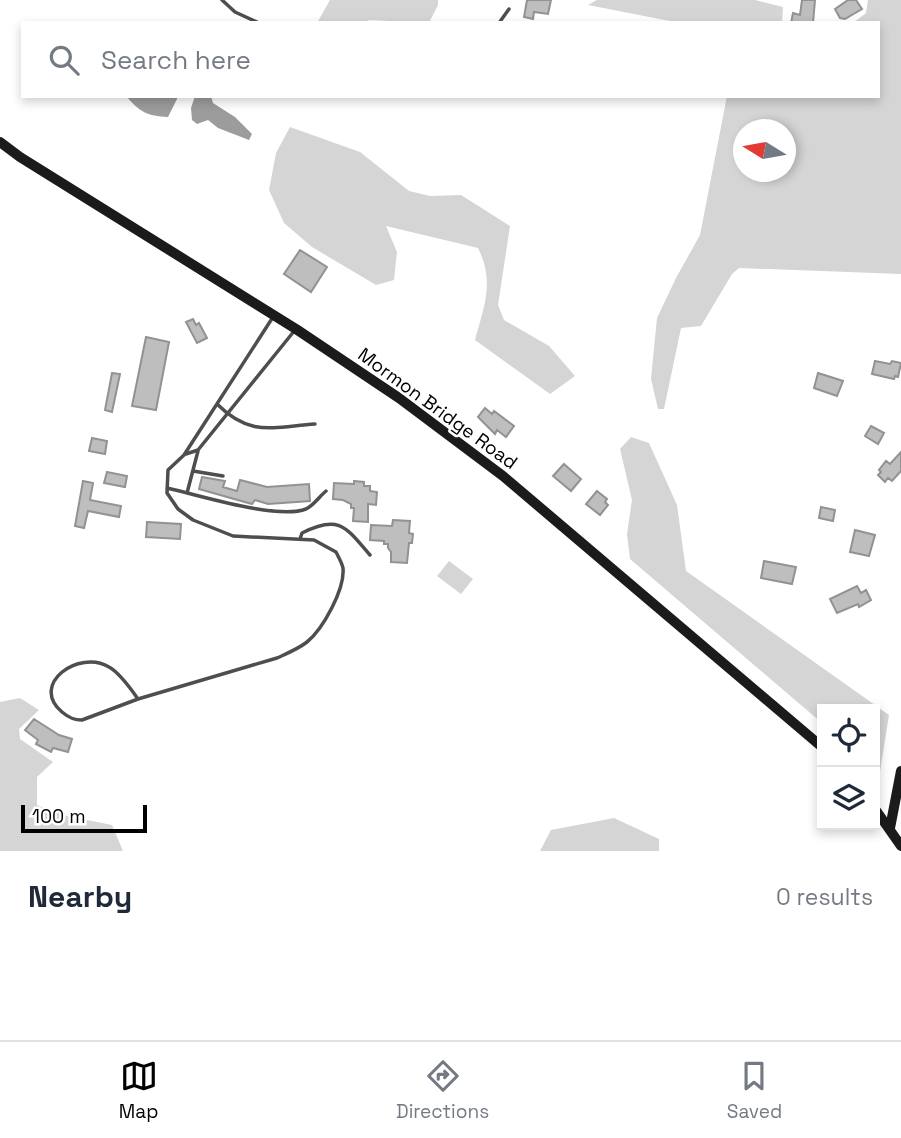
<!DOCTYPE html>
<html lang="en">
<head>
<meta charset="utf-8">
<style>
	body { margin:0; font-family:"Space Grotesk",sans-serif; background:#f6f6f7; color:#1f2937 }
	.controls { position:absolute; right:21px; bottom:21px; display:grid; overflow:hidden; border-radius:0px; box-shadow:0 4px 10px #0003 }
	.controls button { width:63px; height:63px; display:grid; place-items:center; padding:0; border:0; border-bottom:2px solid #e0e1e3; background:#fff; color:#1f2937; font:35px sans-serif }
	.compass { position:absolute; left:733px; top:119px; width:63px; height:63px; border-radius:50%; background:#fff; box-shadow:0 4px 10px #0003; rotate:281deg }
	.scale { position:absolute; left:21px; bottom:18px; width:126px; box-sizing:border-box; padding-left:7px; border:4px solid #000; border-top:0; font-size:19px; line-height:24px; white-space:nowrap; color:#000; -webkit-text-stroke:5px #fff; paint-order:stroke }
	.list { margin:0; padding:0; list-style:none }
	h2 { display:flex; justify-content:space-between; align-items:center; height:91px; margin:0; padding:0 28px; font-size:30px }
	h2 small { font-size:23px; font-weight:400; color:#747a83 }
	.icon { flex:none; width:38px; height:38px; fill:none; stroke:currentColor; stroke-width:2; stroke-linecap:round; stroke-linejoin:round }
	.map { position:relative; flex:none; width:901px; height:851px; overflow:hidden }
	.search { position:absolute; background:#fff; box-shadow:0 4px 10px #0003; left:21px; right:21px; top:21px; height:77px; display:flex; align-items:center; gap:18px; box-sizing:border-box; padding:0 24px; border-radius:0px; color:#747a83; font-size:26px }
	.sheet { height:189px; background:#fff }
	nav { display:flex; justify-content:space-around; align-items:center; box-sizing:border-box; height:98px; border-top:2px solid #e0e1e3; background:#fff; font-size:19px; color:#747a83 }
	nav a { display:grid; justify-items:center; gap:4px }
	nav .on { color:#000 }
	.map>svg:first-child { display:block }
</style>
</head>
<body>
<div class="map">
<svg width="901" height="851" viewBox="0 0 901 851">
	<rect width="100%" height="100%" fill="#fff"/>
	<!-- green -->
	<path fill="#d5d5d5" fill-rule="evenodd" d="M330,0H438V5L429,23L369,20L365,23H317Z
		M597,0H755L783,7L782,23H680L588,5Z
		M868,0H901V274L739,268L732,274L701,326L681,328L664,409H658L651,379L657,318L676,278L700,235L727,96H878V23H853L866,13ZM744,130H786V172H744Z
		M290,127L360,152L409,191L430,196L461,195L510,226L498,305L504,320L549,346L575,376L550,394L475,340C484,306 495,282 478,248L386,226L397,252L394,280L376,285L312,247L284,223L269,190L276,153Z
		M631,437L649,443L677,505L686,571L889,715L880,772L875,767V709H822V723L630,559L627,534L632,500L620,449Z
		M449,561L473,579L461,594L437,576Z
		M20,698L39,710L19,729L20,739L53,762L37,777V805L67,816L112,825L123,851H0V702Z
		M614,818L659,839V851H540L551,830Z"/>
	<!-- water -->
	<path fill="#9c9c9c" d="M126,96H177V99L168,117C147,116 140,112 126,96Z
		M195,96H211L213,103L235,117L252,134L249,140L218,128L208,120L197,124L192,120L191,108Z"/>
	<!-- building -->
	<path fill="#bebebe" stroke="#929292" stroke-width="2" d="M527,0H551L548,14L534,12L533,19L524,17Z
		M802,0H815L813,23H791L793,13L800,15Z
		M848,0H856L862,9L845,19L840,18L835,9Z
		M300,250L327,267L311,292L284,274Z
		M193,319L196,325L199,323L207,338L197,343L186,322Z
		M146,337L169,342L156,410L132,406Z
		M875,361L890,364L892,361L901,363L898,377L895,376L894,379L872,374Z
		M112,373L120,374L112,412L105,410Z
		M818,373L843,381L837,396L814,388Z
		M485,408L492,414L494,411L514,426L506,437L497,430L495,434L478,417Z
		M871,426L884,433L878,444L865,436Z
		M92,438L107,441L105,454L89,451Z
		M901,452V471L892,481L888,478L885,482L878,475L881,472L879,470L886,461L890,464Z
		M564,464L581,479L571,491L553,476Z
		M107,472L127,476L125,487L104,483Z
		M202,477L225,481L223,487L237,491L240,480L267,487L309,484L310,501L268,504L255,500L252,504L199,489Z
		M83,481L93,483L90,500L121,506L119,517L88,511L84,528L75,526Z
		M354,481L364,482V486H370V491L377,492L376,505L368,504V522L353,521L354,508H351V504L343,500L333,499L334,483L354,484Z
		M597,491L607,499L605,502L608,505L600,515L586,504Z
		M821,507L835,510L833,521L819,518Z
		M393,520L410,521L409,533L413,534L412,543H409L407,563L391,562V552L388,548V544H384V541L370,540L371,525L392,526Z
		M147,522L181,524L180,539L146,537Z
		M855,530L875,535L869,556L850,552Z
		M764,561L796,567L792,584L761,578Z
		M857,586L861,593L866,590L871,600L859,607L858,604L837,613L830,599Z
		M34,719L59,735L72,739L68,752L53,748L51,752L36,744L38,740L25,730Z"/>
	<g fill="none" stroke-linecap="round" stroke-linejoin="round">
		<!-- lane -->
		<path stroke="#4e4e4e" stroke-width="3.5" d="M222,0L235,12L259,23
			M499,23L509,9
			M217,404C250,437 272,427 315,424
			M186,454L198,450L295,330
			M193,471L223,476
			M167,488C199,495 277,520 306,509C313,506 320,496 326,491
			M187,493L198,451
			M300,539L302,533C339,514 346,527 370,555
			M138,699C131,689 120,673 109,667C79,649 29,684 62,712C69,718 74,720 82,720L138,699L277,658C288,653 298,649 307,642C323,629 345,589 343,568C342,563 338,556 336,552L314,540L233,536L193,520L178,509L167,493L168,470L184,455L273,317"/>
		<!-- secondary -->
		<path stroke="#1b1b1b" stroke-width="10" d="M0,142L20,157L296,329L399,398L503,476L822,747
			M875,809L901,846
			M890,828L901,771"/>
	</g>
	<g text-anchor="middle" stroke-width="5" stroke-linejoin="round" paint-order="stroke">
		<!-- street labels -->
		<g font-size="19" fill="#000" stroke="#fff">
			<text transform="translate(438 408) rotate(36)" y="7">Mormon Bridge Road</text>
		</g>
	</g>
</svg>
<div class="controls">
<button><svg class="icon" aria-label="locate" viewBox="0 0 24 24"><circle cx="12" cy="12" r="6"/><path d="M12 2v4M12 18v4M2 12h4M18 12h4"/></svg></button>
<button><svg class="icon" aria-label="layers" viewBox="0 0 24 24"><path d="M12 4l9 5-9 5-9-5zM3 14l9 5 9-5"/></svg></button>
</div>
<svg class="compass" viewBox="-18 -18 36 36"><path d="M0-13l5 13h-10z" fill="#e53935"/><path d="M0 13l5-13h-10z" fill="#747a83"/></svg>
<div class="scale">100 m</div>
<div class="search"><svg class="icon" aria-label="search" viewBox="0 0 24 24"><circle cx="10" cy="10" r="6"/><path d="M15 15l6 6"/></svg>Search here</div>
</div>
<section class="sheet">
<h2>Nearby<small>0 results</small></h2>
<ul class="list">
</ul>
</section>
<nav>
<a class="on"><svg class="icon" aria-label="map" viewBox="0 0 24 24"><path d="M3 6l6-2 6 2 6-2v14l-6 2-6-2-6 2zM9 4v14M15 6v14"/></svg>Map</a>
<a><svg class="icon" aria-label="directions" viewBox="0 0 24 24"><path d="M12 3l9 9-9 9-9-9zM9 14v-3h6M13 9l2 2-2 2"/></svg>Directions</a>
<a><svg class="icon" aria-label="saved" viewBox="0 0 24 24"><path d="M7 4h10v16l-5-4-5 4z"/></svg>Saved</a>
</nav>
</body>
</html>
